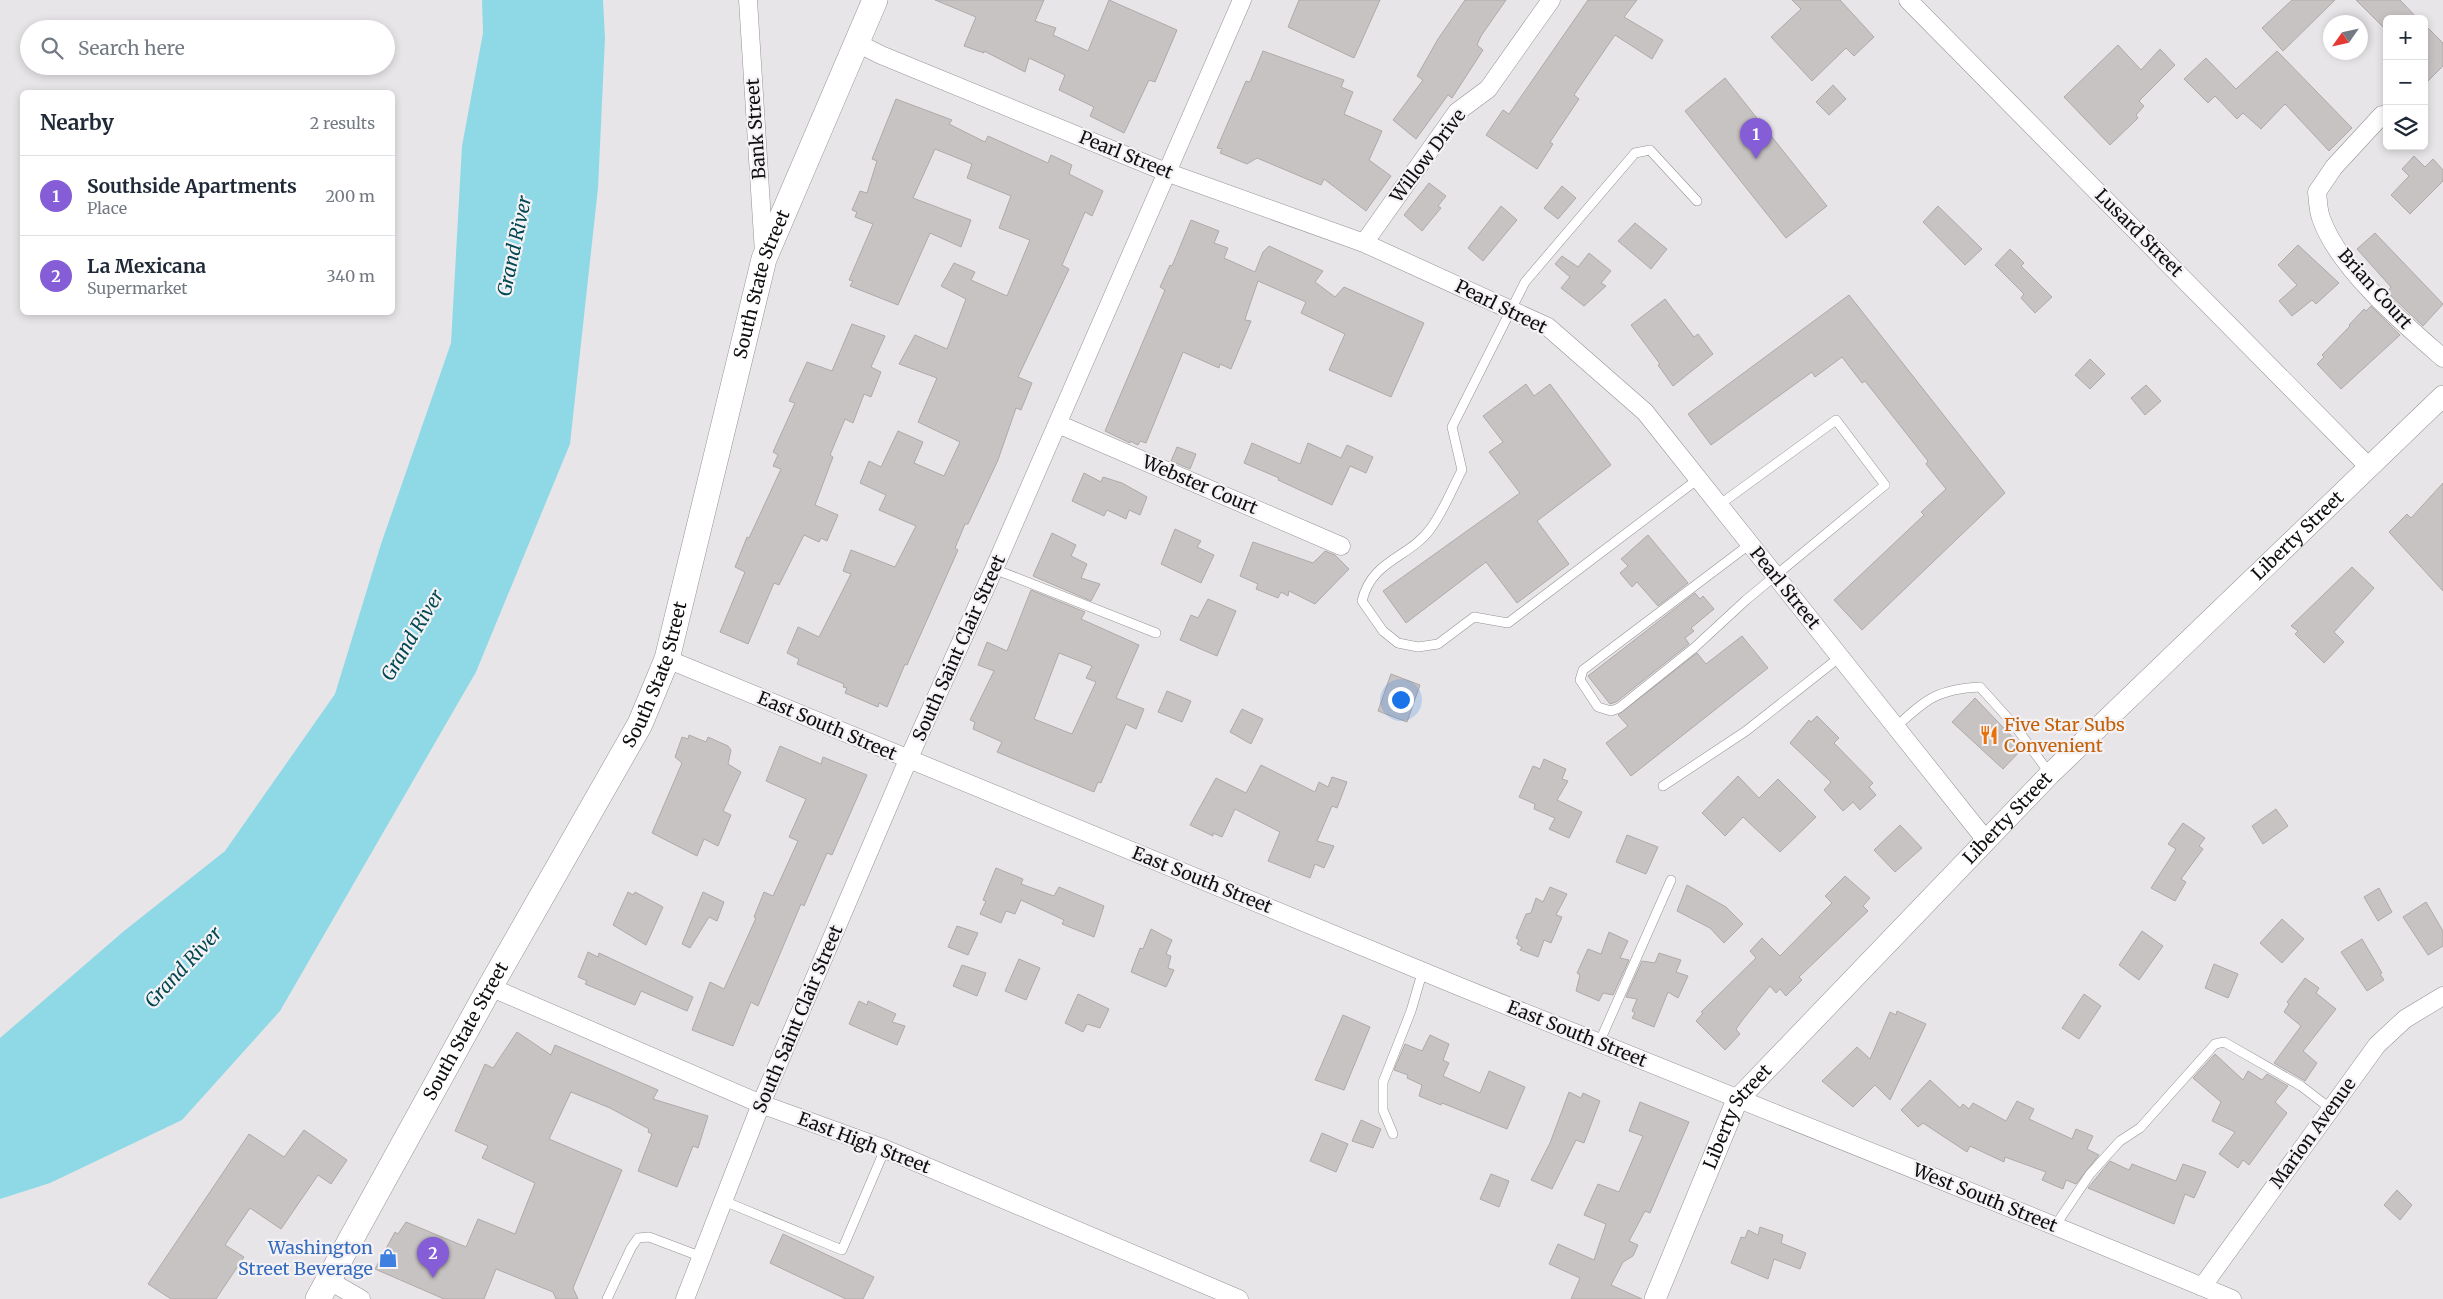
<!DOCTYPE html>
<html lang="en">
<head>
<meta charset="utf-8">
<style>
	body { margin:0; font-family:Merriweather,serif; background:#f2f2f3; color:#1f2937 }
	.controls { position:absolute; right:15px; top:15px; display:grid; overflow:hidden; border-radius:8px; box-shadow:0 2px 8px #0003 }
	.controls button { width:45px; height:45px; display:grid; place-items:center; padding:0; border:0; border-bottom:1px solid #e0e1e3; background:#fff; color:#1f2937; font:25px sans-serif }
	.compass { position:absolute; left:2323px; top:15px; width:45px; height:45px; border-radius:50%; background:#fff; box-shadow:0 2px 8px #0003; rotate:236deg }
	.you { position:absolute; left:1400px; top:699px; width:18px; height:18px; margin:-12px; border:4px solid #fff; border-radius:50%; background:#1a73e8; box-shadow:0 0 0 8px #1a73e833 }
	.badge { display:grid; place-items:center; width:32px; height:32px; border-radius:50%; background:#855dd7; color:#fff; font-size:16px; font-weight:700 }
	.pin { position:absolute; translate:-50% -41px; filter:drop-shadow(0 1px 2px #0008) }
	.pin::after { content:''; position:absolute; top:26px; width:18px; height:15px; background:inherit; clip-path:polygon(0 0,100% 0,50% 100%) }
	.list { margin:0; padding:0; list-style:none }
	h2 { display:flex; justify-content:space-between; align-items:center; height:65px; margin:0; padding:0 20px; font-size:21px }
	h2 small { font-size:16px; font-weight:400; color:#747a83 }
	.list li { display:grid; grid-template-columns:32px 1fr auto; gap:15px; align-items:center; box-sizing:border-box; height:80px; padding:0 20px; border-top:1px solid #e0e1e3 }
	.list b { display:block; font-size:19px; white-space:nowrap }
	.list p { margin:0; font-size:16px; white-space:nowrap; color:#747a83 }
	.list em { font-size:16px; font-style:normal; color:#747a83 }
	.icon { flex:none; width:28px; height:28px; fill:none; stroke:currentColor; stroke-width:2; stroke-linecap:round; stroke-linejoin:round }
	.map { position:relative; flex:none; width:2443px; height:1299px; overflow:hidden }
	.search { position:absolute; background:#fff; box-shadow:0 2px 8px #0003; left:20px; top:20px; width:375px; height:55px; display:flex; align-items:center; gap:12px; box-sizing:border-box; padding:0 18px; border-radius:28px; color:#747a83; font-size:19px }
	.panel { position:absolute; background:#fff; box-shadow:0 2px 8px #0003; left:20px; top:90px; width:375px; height:225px; border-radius:8px }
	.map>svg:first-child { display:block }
</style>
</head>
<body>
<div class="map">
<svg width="2443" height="1299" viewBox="0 0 2443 1299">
	<rect width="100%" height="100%" fill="#e8e5e8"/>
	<!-- water -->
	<path fill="#8fd9e7" d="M482,0H603L605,38L598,188L570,444L476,672L280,1011L182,1120L50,1183L0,1199V1038L124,931L225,851L335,694L381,544L451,343L462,146L483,33Z"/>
	<!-- building -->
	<path fill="#c8c3c3" stroke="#afaaa9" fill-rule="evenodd" d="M935,0H1044L1035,21L1056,28L1053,35L1088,51L1109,0L1177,30L1155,82L1149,80L1124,133L1090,116L1094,107L1059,90L1065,75L1029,58L1025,72L984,51V53L964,46L976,17Z
		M1299,0H1380L1354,58L1288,27Z
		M1465,0H1506L1481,36L1477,45L1483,50L1452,98L1448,95L1416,139L1393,120L1423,80L1417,76L1438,39Z
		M1588,0H1637L1624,17L1663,40L1652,59L1615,35L1574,95L1579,99L1550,142L1553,144L1537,169L1486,135L1503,110L1509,114Z
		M1792,0H1840L1874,37L1854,56L1846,48L1812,81L1771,37L1801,9Z
		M2292,0H2335L2283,51L2262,28Z
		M2356,0H2400L2418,19H2387V31Z
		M2424,24L2443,43V66L2424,85Z
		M2118,45L2141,70L2160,49L2175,65L2139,101L2144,106L2136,115L2138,118L2110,145L2064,97Z
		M1263,51L1344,80L1341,87L1353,92L1344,114L1382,131L1369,160L1391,176L1366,211L1324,179L1321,185L1257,158L1247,164L1220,153L1222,149L1217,148L1246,81L1250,82Z
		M2277,51L2352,128L2329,151L2285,104L2261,129L2243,113L2237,119L2215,96L2208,103L2184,79L2206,58L2236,89Z
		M1725,78L1827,206L1786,238L1685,111Z
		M1833,85L1846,99L1829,115L1816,102Z
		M896,99L952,120L949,124L985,142L988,136L1048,163L1051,155L1072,165L1069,174L1103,191L1092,216L1085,212L1062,265L1069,269L1018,377L1032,383L1021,410L1016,408L998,460L968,524H965L955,548L958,550L907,665L905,664L887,707L879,703L878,707L845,693L847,688L843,687L844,684L797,664L799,659L787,653L798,627L819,637L851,574L843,571L851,550L895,567L916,526L879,510L886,495L860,483L869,461L881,467L898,431L923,442L914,463L944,476L960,442L918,422L937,378L899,364L915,335L947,349L966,299L941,286L954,263L975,272L971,280L1007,296L1030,240L999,228L1011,196L967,178L972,164L935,149L913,198L971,220L961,247L930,233L898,305L850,286L853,281L849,280L873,224L855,217L857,212L852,210L860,191L867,193L877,161L872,159Z
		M2414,156L2425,167L2433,159L2443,170V181L2410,214L2391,195L2409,176L2402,169Z
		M1429,183L1446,196L1438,206L1441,208L1422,231L1404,215Z
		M1562,186L1576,198L1558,219L1544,208Z
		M1501,206L1517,220L1483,261L1468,248Z
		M1938,206L1982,249L1965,265L1923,222Z
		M1191,220L1219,231L1214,243L1228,248L1224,258L1255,272L1263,252L1269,246L1323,271L1315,282L1335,297L1344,287L1424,323L1391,397L1329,370L1345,334L1301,313L1306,302L1258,281L1246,316L1245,320L1251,321L1231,369L1220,364L1219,368L1183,352L1146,443L1140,441L1138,445L1130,441V443L1105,431L1165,290L1160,287L1170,265L1172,266Z
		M1635,223L1667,249L1651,269L1618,241Z
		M2375,233L2443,304L2423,326L2387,292L2391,287L2357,249Z
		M2298,245L2339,283L2316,304L2312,300L2292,316L2279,301L2297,285L2278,265Z
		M2010,249L2024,263L2021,266L2052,297L2035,313L2021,298L2024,294L1995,265Z
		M1589,253L1611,271L1601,283L1606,286L1584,306L1561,288L1570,277L1555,264L1562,256L1578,267Z
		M1849,295L2005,493L1862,630L1834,600L1924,515L1921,512L1946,489L1926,464L1928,461L1865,381L1862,383L1842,357L1815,377L1812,372L1711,445L1688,414Z
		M1665,299L1694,337L1698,334L1713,354L1673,386L1658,365L1660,364L1631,325Z
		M2371,306L2400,335L2341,389L2317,364L2324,357L2322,355L2350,326L2349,325L2364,309L2366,311Z
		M852,324L885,336L871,367L881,372L871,397L864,394L853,423L845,419L830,455L833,457L815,505L838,515L827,541L821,538L819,542L804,535L779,585L774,583L748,644L720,632L745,572L735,567L747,537L749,538L781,469L773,466L778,455L773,452L795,403L789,401L807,362L832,371Z
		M2090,359L2105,374L2090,389L2075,375Z
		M1526,384L1534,396L1550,384L1611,465L1537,521L1569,564L1517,603L1486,562L1406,623L1383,591L1520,493L1489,452L1503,442L1483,416Z
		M2146,385L2161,401L2145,415L2131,398Z
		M1252,443L1300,464L1308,443L1341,458L1347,445L1373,457L1366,473L1350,466L1332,505L1278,480L1279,478L1244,463Z
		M1177,447L1196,454L1190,469L1171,461Z
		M1084,473L1101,482L1103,477L1122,483L1147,497L1140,515L1129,510L1126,519L1107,510L1104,516L1072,501Z
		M2443,483V591L2389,532L2407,514L2411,518Z
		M1175,529L1201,541L1197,547L1214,555L1201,583L1161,564Z
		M1052,533L1076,545L1071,556L1087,564L1081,578L1100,584L1091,601L1033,576Z
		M1648,535L1688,583L1658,606L1637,582L1632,587L1620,573L1628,566L1621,559Z
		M1253,542L1313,563L1325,551L1335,555L1349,569L1315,604L1289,591L1288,596L1281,592L1278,598L1256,589L1258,584L1240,576Z
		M2352,567L2374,588L2334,632L2344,642L2324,663L2295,634L2298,631L2291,626Z
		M1031,590L1085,612L1081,619L1139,645L1116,698L1144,709L1136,729L1126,724L1101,783L1098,782L1094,792L997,752L1002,742L973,729L975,722L970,720L994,671L978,665L987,642L1007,651ZM1059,653L1092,666L1086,678L1096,682L1072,734L1034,719Z
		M1695,593L1700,599L1703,596L1714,609L1691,628L1694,631L1685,638L1689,644L1616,702L1610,704L1588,676Z
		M1208,599L1236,611L1217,656L1180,640L1191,615L1198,618Z
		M1742,636L1768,668L1631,776L1606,743L1628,726L1618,715L1697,653L1706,664Z
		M1391,674L1420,685L1407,722L1378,711Z
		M1167,691L1191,701L1182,722L1158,712Z
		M1975,698L2023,748L2003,769L1952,722Z
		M1242,709L1263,719L1251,744L1230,732Z
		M1817,716L1839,738L1834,743L1873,783L1869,787L1876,795L1860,810L1853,802L1843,811L1824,790L1831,782L1790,743L1809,720L1811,722Z
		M689,735L706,742L708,737L728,746L731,750L728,764L741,772L723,811L731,815L718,846L704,839L697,856L652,833L682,763L675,757L682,737L688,739Z
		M780,746L821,764L823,757L867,775L832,855L827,853L804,906L801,904L758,1006L751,1002L733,1046L692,1030L710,982L724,989L756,918L754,917L764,892L773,896L798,841L789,837L806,799L766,781Z
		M1544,759L1566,769L1562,779L1568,781L1557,800L1582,812L1569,838L1549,829L1555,818L1534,809L1535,804L1519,797L1533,766L1540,769Z
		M1261,765L1315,792L1319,782L1328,787L1332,777L1347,782L1337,808L1332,806L1317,841L1334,846L1324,868L1315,864L1310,878L1268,861L1280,832L1235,809L1222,837L1213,833V836L1190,825L1216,778L1246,793Z
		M1738,776L1759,798L1778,779L1816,817L1780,852L1743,817L1725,836L1702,813Z
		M2276,809L2288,826L2263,844L2252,826Z
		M2183,823L2205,838L2199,846L2203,849L2181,879L2186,882L2175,901L2151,888L2176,849L2168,844Z
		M1900,825L1922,848L1895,872L1874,850Z
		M1627,835L1658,847L1646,874L1616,862Z
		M996,868L1023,879L1021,884L1054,896L1059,887L1104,906L1094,937L1062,924L1064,920L1021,900L1015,914L1006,911L1001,923L980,914L986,901L983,900Z
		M1845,876L1870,898L1863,906L1868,911L1799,977L1802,980L1786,996L1780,989L1776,993L1770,986L1744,1018L1736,1029L1740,1034L1725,1050L1696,1021L1703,1013L1701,1012L1756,958L1750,951L1762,938L1780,956L1832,903L1825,896Z
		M1687,885L1726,907L1743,924L1724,943L1710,928L1677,911Z
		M1550,887L1567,894L1556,915L1562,917L1551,943L1544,940L1538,957L1520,950L1522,947L1517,944L1519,940L1516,938L1526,914L1531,913L1536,898L1543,902Z
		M2379,888L2392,912L2378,921L2364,897Z
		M628,892L633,895L635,892L663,907L646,945L613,925Z
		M703,892L724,902L717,921L709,917L690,948L682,944Z
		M2426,902L2443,931V946L2428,955L2403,917Z
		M2282,919L2304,939L2282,963L2260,943Z
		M957,926L978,933L968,955L948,947Z
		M1151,929L1172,940L1166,954L1171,956L1168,968L1174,970L1166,987L1131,972L1140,948L1143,949Z
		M2142,931L2163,946L2139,980L2119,965Z
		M1609,932L1628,941L1620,958L1629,960L1613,995L1603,993L1599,1001L1576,991L1580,975L1577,973L1588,949L1601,954Z
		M2362,939L2382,973L2380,974L2384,980L2367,991L2341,952Z
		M588,952L598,957L599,953L693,997L687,1011L641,991L635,1005L585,984L587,981L578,977Z
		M1659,953L1681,960L1676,972L1688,976L1678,998L1668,992L1654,1027L1632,1018L1635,1013L1632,1011L1637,999L1626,997L1642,961L1655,963Z
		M1019,959L1040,968L1026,1000L1005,991Z
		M2214,964L2238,974L2228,998L2205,988Z
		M962,965L986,973L977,996L953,986Z
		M2305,978L2319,988L2316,993L2336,1009L2303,1051L2317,1063L2305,1081L2274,1063L2301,1026L2284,1012L2289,1004L2287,1002Z
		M1078,994L1109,1009L1100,1028L1087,1024L1083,1032L1065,1023Z
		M2084,994L2101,1006L2079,1039L2062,1028Z
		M859,1001L867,1005L868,1001L896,1014L892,1022L905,1026L897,1045L849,1024Z
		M1897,1011L1926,1024L1890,1100L1875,1085L1853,1107L1822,1081L1857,1047L1870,1059L1890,1012L1896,1015Z
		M1343,1015L1370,1027L1344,1090L1315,1080Z
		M517,1032L551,1055L555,1045L658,1090L653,1099L708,1116L698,1148L693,1146L677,1187L638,1171L652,1134L648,1132L649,1129L610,1108L571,1092L549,1139L622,1170L573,1288L578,1299H556L553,1292L496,1269L484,1299H444L375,1269L395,1232L398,1234L406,1222L466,1247L478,1219L515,1234L535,1183L482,1158L488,1146L455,1131L485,1064L493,1068Z
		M1430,1035L1449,1044L1443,1060L1449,1063L1443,1076L1480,1093L1489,1071L1525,1087L1507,1129L1442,1103L1441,1105L1419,1096L1422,1085L1407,1078L1408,1075L1394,1070L1405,1044L1422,1051Z
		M2215,1054L2243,1080L2248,1071L2262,1080L2267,1074L2288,1086L2275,1102L2287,1113L2249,1165L2243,1160L2238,1168L2219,1154L2235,1132L2212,1121L2221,1102L2193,1078Z
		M1930,1080L1960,1108L1963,1104L1969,1109L1973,1103L2006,1121L2017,1101L2034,1109L2029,1119L2072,1139L2076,1129L2093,1136L2087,1149L2099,1155L2076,1184L2066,1180L2063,1189L2042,1180L2046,1172L2005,1157L2004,1162L1970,1146L1967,1152L1923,1123L1918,1127L1901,1110Z
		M1569,1092L1581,1098L1583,1093L1600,1101L1584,1143L1576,1140L1552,1189L1531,1180L1550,1143Z
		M1640,1102L1689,1122L1650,1213L1645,1211L1629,1241L1638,1245L1633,1256L1623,1262L1611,1285L1642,1299H1571L1580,1278L1549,1264L1558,1244L1594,1260L1606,1224L1584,1215L1598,1184L1619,1192L1643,1136L1629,1131Z
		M1361,1120L1381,1129L1373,1148L1352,1141Z
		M304,1130L347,1160L331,1184L318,1175L281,1229L250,1208L225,1245L244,1257L216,1299H171L148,1284L249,1134L284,1157Z
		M1322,1133L1348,1144L1336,1172L1310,1161Z
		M2110,1161L2129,1170L2132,1164L2176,1181L2183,1164L2206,1172L2194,1198L2185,1194L2174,1224L2088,1188Z
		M1491,1174L1509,1181L1499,1207L1480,1199Z
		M2397,1190L2412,1205L2400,1220L2384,1205Z
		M1760,1227L1783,1235L1781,1243L1806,1253L1800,1269L1774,1259L1768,1279L1731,1263L1741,1237L1745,1238L1748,1230L1758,1235Z
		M783,1234L874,1277L863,1299H846L770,1263Z"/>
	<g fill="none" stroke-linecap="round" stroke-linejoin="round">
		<!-- service casing -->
		<g stroke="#959295" stroke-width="10">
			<path id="service" d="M1697,201L1650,150L1635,153L1525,282L1452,427L1462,470C1452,489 1444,510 1431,528C1410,558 1372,559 1362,601L1383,631L1398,643L1418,647L1438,644L1474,617L1508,623L1698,479
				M1719,505L1836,420L1885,485L1746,600L1694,648L1619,708L1611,711L1598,707L1580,680L1583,670L1750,544
				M994,569L1156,633
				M1896,727C1926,699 1938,689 1980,687L2015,726L2050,774
				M1663,786L1746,731L1840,657
				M1599,1043L1671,880
				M1393,1134L1383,1110V1082L1411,1011L1423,970
				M724,1201L842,1250L885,1149
				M2055,1226L2090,1174L2120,1141L2140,1128L2215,1044L2224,1042L2301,1086L2331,1109
				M607,1299L631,1248L638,1238L649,1237L702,1257"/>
		</g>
		<!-- minor casing -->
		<g stroke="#959295" stroke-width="19">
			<path id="minor" d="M748,0L764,253
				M1908,0L2369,467
				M857,43L881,55L1166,172L1364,243L1548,327L1645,412L1985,839
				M2382,115L2334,167L2317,192C2318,200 2318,210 2321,218C2338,268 2404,324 2443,358
				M1364,243L1457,112L1488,89L1551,0
				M1058,424L1341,546
				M667,659L1463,988L2055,1226L2232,1299
				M490,987L761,1104L885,1149L1239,1299
				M328,1280L361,1299
				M2202,1287L2377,1045L2405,1019L2443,996
				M685,1299L761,1104L908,760L994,569L1242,0"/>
		</g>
		<!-- tertiary casing -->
		<g stroke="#959295" stroke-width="22">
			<g id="tertiary">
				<path id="s1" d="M1655,1299L1737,1100L2050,774L2443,396"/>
			</g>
		</g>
		<!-- secondary casing -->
		<g stroke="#959295" stroke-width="26">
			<g id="secondary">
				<path id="s2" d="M318,1299L490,987L640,724L667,659L764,259L875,0"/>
			</g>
		</g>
		<!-- service -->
		<use href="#service" stroke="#fff" stroke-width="9"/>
		<!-- minor -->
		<use href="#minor" stroke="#fff" stroke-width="18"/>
		<!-- tertiary -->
		<use href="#tertiary" stroke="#fff" stroke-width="21"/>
		<!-- secondary -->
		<use href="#secondary" stroke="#fff" stroke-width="25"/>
	</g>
	<!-- icons -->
	<defs>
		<g id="restaurant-bare" transform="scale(1.5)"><path d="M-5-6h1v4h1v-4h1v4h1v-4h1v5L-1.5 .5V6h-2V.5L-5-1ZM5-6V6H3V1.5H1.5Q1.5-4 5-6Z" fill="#e8710a" stroke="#f5f2f5" stroke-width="2.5" paint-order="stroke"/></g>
		<g id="shop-bare" transform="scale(1.5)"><path d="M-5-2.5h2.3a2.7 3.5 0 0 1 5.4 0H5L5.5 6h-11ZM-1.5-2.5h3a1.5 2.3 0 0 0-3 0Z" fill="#3f7fe0" stroke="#f5f2f5" stroke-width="2.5" paint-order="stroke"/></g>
	</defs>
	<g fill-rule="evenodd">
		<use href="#restaurant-bare" x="1989" y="735"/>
		<use href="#shop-bare" x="388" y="1258"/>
	</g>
	<g text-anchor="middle" stroke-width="4.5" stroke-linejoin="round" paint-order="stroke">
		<!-- street labels -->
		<g font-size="18" fill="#100f10" stroke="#f5f2f5">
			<text transform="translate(756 129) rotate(-94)" y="6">Bank Street</text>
			<text transform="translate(1126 155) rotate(22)" y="6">Pearl Street</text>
			<text transform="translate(1428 156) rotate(-53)" y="6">Willow Drive</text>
			<text transform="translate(2139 233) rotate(45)" y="6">Lusard Street</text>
			<text dy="6" stroke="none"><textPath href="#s2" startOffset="1116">South State Street</textPath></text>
			<text transform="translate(2375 289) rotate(48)" y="6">Brian Court</text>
			<text transform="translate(1501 307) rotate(26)" y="6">Pearl Street</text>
			<text transform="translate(1200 485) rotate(23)" y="6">Webster Court</text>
			<text dy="6" stroke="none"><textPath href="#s1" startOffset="1011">Liberty Street</textPath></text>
			<text transform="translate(1785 588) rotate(51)" y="6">Pearl Street</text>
			<text transform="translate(959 648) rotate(-66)" y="6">South Saint Clair Street</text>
			<text dy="6" stroke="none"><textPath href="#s2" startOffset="711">South State Street</textPath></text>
			<text transform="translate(827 726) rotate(23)" y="6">East South Street</text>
			<text dy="6" stroke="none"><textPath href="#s1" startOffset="606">Liberty Street</textPath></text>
			<text transform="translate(1202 880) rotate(22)" y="6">East South Street</text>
			<text transform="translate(798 1019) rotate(-67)" y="6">South Saint Clair Street</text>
			<text dy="6" stroke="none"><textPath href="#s2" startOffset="306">South State Street</textPath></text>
			<text transform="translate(1577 1034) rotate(22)" y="6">East South Street</text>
			<text dy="6" stroke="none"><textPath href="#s1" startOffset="201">Liberty Street</textPath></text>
			<text transform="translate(2313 1133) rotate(-54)" y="6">Marion Avenue</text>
			<text transform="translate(864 1143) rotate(21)" y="6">East High Street</text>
			<text transform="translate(1985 1198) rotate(22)" y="6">West South Street</text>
		</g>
		<!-- food labels -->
		<g font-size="18" fill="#c56008" stroke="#f5f2f5" text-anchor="start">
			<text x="2004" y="731">Five Star Subs<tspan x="2004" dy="21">Convenient</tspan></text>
		</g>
		<!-- shop labels -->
		<g font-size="18" fill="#366cbe" stroke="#f5f2f5" text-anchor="end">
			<text x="373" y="1254">Washington<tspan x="373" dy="21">Street Beverage</tspan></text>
		</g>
		<!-- water labels -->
		<g font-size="19" font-style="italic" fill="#014852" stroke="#f5f2f5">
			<text transform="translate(514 246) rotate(-78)" y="7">Grand River</text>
			<text transform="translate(412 635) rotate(-59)" y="7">Grand River</text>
			<text transform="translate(183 967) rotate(-47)" y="7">Grand River</text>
		</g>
	</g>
</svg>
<div class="controls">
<button>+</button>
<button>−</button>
<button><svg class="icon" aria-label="layers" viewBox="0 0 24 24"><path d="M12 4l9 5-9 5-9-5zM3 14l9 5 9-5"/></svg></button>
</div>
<svg class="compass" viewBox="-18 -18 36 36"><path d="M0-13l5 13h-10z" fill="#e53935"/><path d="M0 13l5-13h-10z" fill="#747a83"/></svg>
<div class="you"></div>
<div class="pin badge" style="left:1756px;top:159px">1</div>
<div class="pin badge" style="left:433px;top:1278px">2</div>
<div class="search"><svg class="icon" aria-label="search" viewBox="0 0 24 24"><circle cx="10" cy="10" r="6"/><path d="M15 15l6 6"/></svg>Search here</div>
<section class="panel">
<h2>Nearby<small>2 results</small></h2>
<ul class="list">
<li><span class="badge">1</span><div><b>Southside Apartments</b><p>Place</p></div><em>200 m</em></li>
<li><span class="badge">2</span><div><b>La Mexicana</b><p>Supermarket</p></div><em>340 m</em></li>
</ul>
</section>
</div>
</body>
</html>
